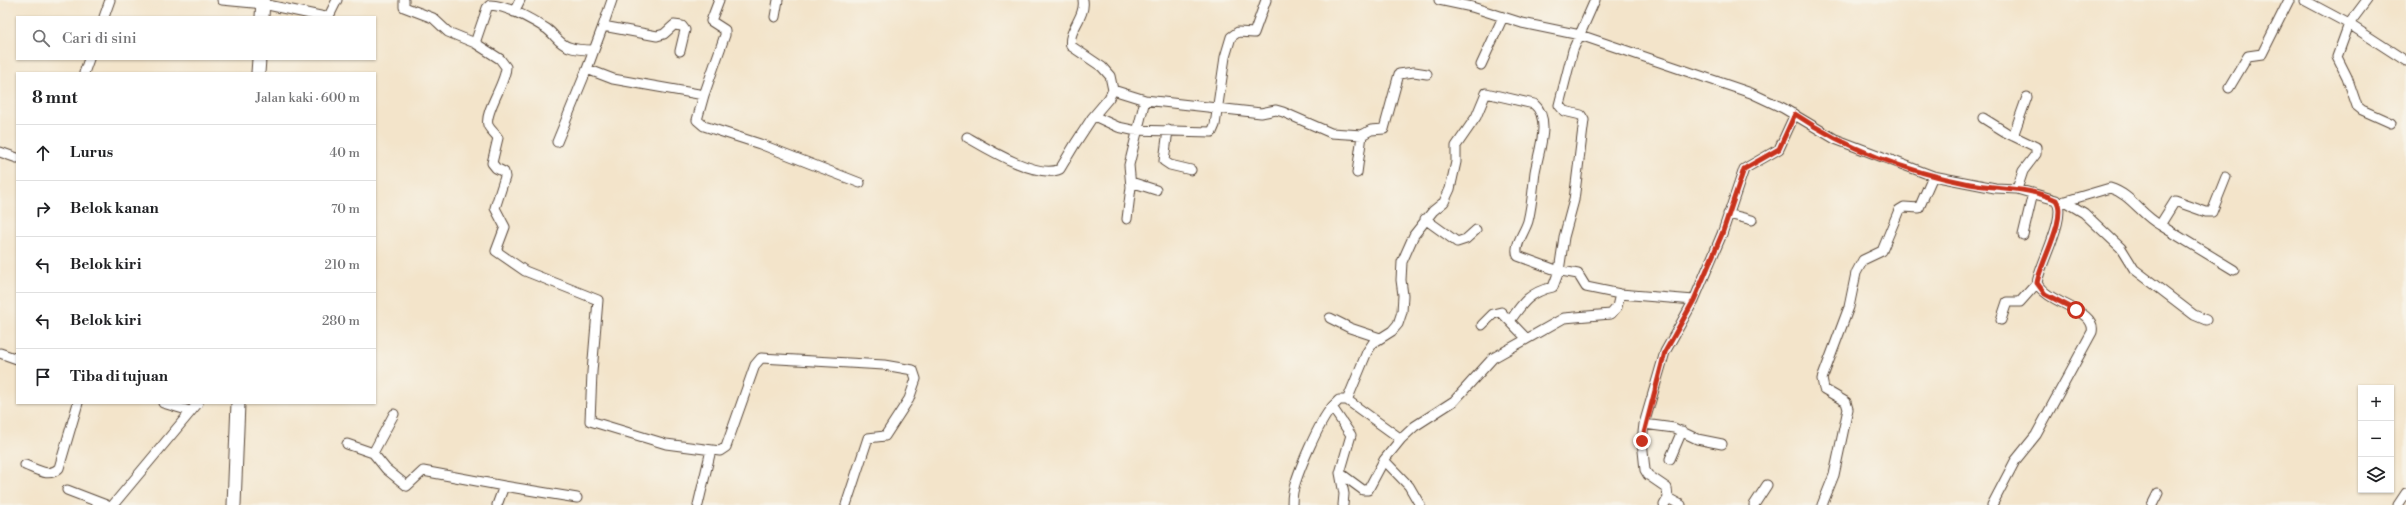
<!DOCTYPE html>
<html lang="id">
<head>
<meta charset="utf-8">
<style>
	body { margin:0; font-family:"Libre Bodoni",serif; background:#f6f6f6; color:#202124 }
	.controls { position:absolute; right:12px; bottom:12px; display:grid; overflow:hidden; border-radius:0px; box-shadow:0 1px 3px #0004 }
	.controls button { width:36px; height:36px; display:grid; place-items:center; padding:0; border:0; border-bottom:1px solid #e0e0e0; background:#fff; color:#202124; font:20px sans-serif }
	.stop { position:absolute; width:12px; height:12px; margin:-9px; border:3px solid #c8321e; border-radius:50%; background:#fff }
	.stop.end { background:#c8321e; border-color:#fff; box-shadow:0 1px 4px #0008 }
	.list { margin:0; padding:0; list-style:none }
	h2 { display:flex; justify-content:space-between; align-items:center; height:52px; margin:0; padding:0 16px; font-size:17px }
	h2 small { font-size:13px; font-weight:400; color:#757577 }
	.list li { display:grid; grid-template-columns:26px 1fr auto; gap:12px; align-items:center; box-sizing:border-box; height:56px; padding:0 16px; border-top:1px solid #e0e0e0 }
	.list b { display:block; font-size:15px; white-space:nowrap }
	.list em { font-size:13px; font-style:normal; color:#757577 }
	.icon { flex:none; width:22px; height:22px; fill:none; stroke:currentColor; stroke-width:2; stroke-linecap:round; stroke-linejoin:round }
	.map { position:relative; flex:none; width:2406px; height:505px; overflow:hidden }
	.search { position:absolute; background:#fff; box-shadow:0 1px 3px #0004; left:16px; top:16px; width:360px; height:44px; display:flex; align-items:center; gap:10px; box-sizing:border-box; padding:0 14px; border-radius:0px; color:#757577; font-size:15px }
	.panel { position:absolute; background:#fff; box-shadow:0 1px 3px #0004; left:16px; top:72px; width:360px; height:332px; border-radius:0px }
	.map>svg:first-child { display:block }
</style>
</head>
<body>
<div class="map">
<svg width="2406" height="505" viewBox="0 0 2406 505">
	<rect width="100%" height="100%" fill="#f7f3e8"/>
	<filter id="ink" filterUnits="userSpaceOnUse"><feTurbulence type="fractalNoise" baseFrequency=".025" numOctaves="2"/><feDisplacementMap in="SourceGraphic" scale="8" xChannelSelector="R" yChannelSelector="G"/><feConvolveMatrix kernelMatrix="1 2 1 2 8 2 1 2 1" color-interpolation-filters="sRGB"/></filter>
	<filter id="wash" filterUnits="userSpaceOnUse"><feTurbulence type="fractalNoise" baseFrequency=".012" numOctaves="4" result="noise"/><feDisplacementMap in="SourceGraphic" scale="16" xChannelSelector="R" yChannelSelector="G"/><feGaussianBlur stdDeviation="0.9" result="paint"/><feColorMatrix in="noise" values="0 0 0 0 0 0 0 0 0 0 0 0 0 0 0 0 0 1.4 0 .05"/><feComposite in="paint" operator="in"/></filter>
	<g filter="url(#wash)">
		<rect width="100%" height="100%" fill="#f3e4ca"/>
	</g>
	<g filter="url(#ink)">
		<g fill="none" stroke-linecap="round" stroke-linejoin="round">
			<!-- minor casing -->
			<g stroke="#574638" stroke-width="11">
				<path id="minor" d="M222,0L263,4L325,17L330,14L337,0
					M404,0V7L433,18L448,32L475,43
					M1439,0L1472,7L1522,23L1580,35L1751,93L1783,108L1835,139L1933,176L1995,188L2017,189L2056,200C2068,216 2040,263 2037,283C2047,304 2097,309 2092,332L2036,435L2015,461L1992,505
					M2304,0L2349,24L2406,61
					M2367,0L2349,24L2337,57L2347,77L2357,106L2362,110L2391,123
					M514,12L520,0
					M104,17L110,0
					M775,17L778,0
					M603,26L612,0
					M594,50L603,26L657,36L664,34L674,25L682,26L685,30L680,51
					M1481,65L1503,17
					M84,73L89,59
					M2229,88L2248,56L2262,54L2289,0
					M1113,90L1145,100L1261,113L1276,110L1283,112L1331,133L1362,135L1371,130L1384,129L1399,74L1414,72L1427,74
					M704,95L725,35V30L711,21L719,0
					M1094,116L1118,127L1132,130L1212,132L1215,125L1225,57L1231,37L1238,32L1254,33L1266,0
					M1983,118L2007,133L2036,147V154L2023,171L2017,189
					M1168,130L1164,161L1170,165L1191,170
					M2013,136L2027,97
					M967,137C986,148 1038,180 1060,169L1075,144L1092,118L1109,98L1113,90L1110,76L1102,67L1071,46C1067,31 1086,17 1083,0
					M557,142L587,69
					M0,152L17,158
					M1357,173L1362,135
					M1131,182L1156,190
					M2064,201L2084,213L2121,248L2134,269L2194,315L2206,320
					M2059,203L2110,188C2131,194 2141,215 2160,225L2175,201L2206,212H2212L2226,177
					M1728,214L1752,220
					M1127,219L1131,187L1129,165L1145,100
					M1425,219L1457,242L1466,239L1476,230
					M2160,225L2234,270
					M2023,235L2033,193
					M1330,318L1350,328L1380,338
					M2001,320L2007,302H2020L2037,283
					M1510,321C1523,302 1530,292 1553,287L1559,271L1564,237L1574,200L1584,120L1581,115L1564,111L1559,105L1573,50L1595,0
					M1482,325L1493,314L1501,312L1526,338
					M0,353L17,359
					M1347,400L1401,439
					M163,403L190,411
					M1644,424L1674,428L1697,439L1722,444
					M347,444L373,453L386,469L407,486L423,471L504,486L497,505
					M373,453L394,414
					M1670,459L1682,431
					M1384,460L1409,486L1420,505
					M25,465C38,470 49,478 59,468L78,403
					M1340,473L1351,435L1332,407L1339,400H1347L1348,398L1367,352L1373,343L1392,331L1398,324L1402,312L1403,295L1401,280L1402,262L1414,235L1433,211L1444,202L1450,189L1456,162V146L1476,117L1486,93L1534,104C1552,119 1538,153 1535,172C1533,189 1532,205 1528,221C1525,232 1513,246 1518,256L1556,270L1578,274L1586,287L1620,294
					M504,486L577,498
					M67,490L106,505
					M1668,498L1681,505
					M113,505L198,403
					M698,505L711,450
					M846,505L868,438L885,436L909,399L916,379L913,370L884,365L761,358L755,365L726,447L720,451L666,444L590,421L592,372L598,300L525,271L496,251L505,227L495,208L505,177L504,172L496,168L492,163L498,138C495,133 490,130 488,125C484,112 506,83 506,67L500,59L475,43L487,8L490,5C509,6 531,19 547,29C555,35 559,44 569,47C576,50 586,50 594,50L587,69L613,79L704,95L697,120L704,126L760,144L860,183
					M1292,505C1292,501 1292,497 1293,492C1297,473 1319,422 1332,407
					M1343,505L1344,494L1340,473L1363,490H1368L1384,460L1401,439L1415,426L1454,401L1493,358L1564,318L1611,314L1617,307L1620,294L1694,300
					M1664,505L1668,498L1667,488L1648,475L1645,470L1642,441L1644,424L1665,352L1694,300L1722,234L1744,169L1779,149L1795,114
					M1754,505L1767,485
					M1822,505L1834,475L1848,409L1846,402L1824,389L1822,379L1849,307L1856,273L1863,260L1882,251L1899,210L1904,207L1919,208L1933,176
					M2152,505L2158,493
					M2398,505L2406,493"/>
			</g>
			<!-- highway casing -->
			<g stroke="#574638" stroke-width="15">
				<path id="highway" d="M262,17L263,0
					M258,73L259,59
					M234,505L238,403"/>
			</g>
			<!-- minor -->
			<use href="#minor" stroke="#fff" stroke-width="9"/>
			<!-- highway -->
			<use href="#highway" stroke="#fff" stroke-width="13"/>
		</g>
	</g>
	<g fill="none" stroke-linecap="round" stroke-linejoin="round" filter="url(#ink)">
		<!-- route -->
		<path stroke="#c8321e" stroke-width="5" d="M1642,441L1665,352L1694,300L1722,234L1744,169L1779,149L1795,114C1847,149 1908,172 1970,184C1998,189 2030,187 2056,200C2068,217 2040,263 2037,283L2045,294L2076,310"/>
	</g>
</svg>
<div class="controls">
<button>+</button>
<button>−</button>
<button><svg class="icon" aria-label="layers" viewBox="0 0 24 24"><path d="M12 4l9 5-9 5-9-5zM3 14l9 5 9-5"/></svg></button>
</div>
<div class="stop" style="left:2076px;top:310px"></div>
<div class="stop end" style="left:1642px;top:441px"></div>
<div class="search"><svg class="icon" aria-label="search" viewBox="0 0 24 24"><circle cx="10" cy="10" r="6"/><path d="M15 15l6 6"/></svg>Cari di sini</div>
<section class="panel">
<h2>8 mnt<small>Jalan kaki · 600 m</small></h2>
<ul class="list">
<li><svg class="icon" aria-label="ahead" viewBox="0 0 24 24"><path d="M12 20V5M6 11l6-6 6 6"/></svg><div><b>Lurus</b></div><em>40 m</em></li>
<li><svg class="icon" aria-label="right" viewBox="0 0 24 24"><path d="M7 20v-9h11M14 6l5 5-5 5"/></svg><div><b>Belok kanan</b></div><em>70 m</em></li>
<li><svg class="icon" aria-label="left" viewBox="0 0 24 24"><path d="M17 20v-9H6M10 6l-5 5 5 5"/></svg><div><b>Belok kiri</b></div><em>210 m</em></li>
<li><svg class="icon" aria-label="left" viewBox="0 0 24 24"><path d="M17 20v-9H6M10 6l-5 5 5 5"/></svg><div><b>Belok kiri</b></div><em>280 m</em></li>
<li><svg class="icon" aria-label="arrive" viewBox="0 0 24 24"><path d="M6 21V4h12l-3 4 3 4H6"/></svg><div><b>Tiba di tujuan</b></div></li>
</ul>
</section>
</div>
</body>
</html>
